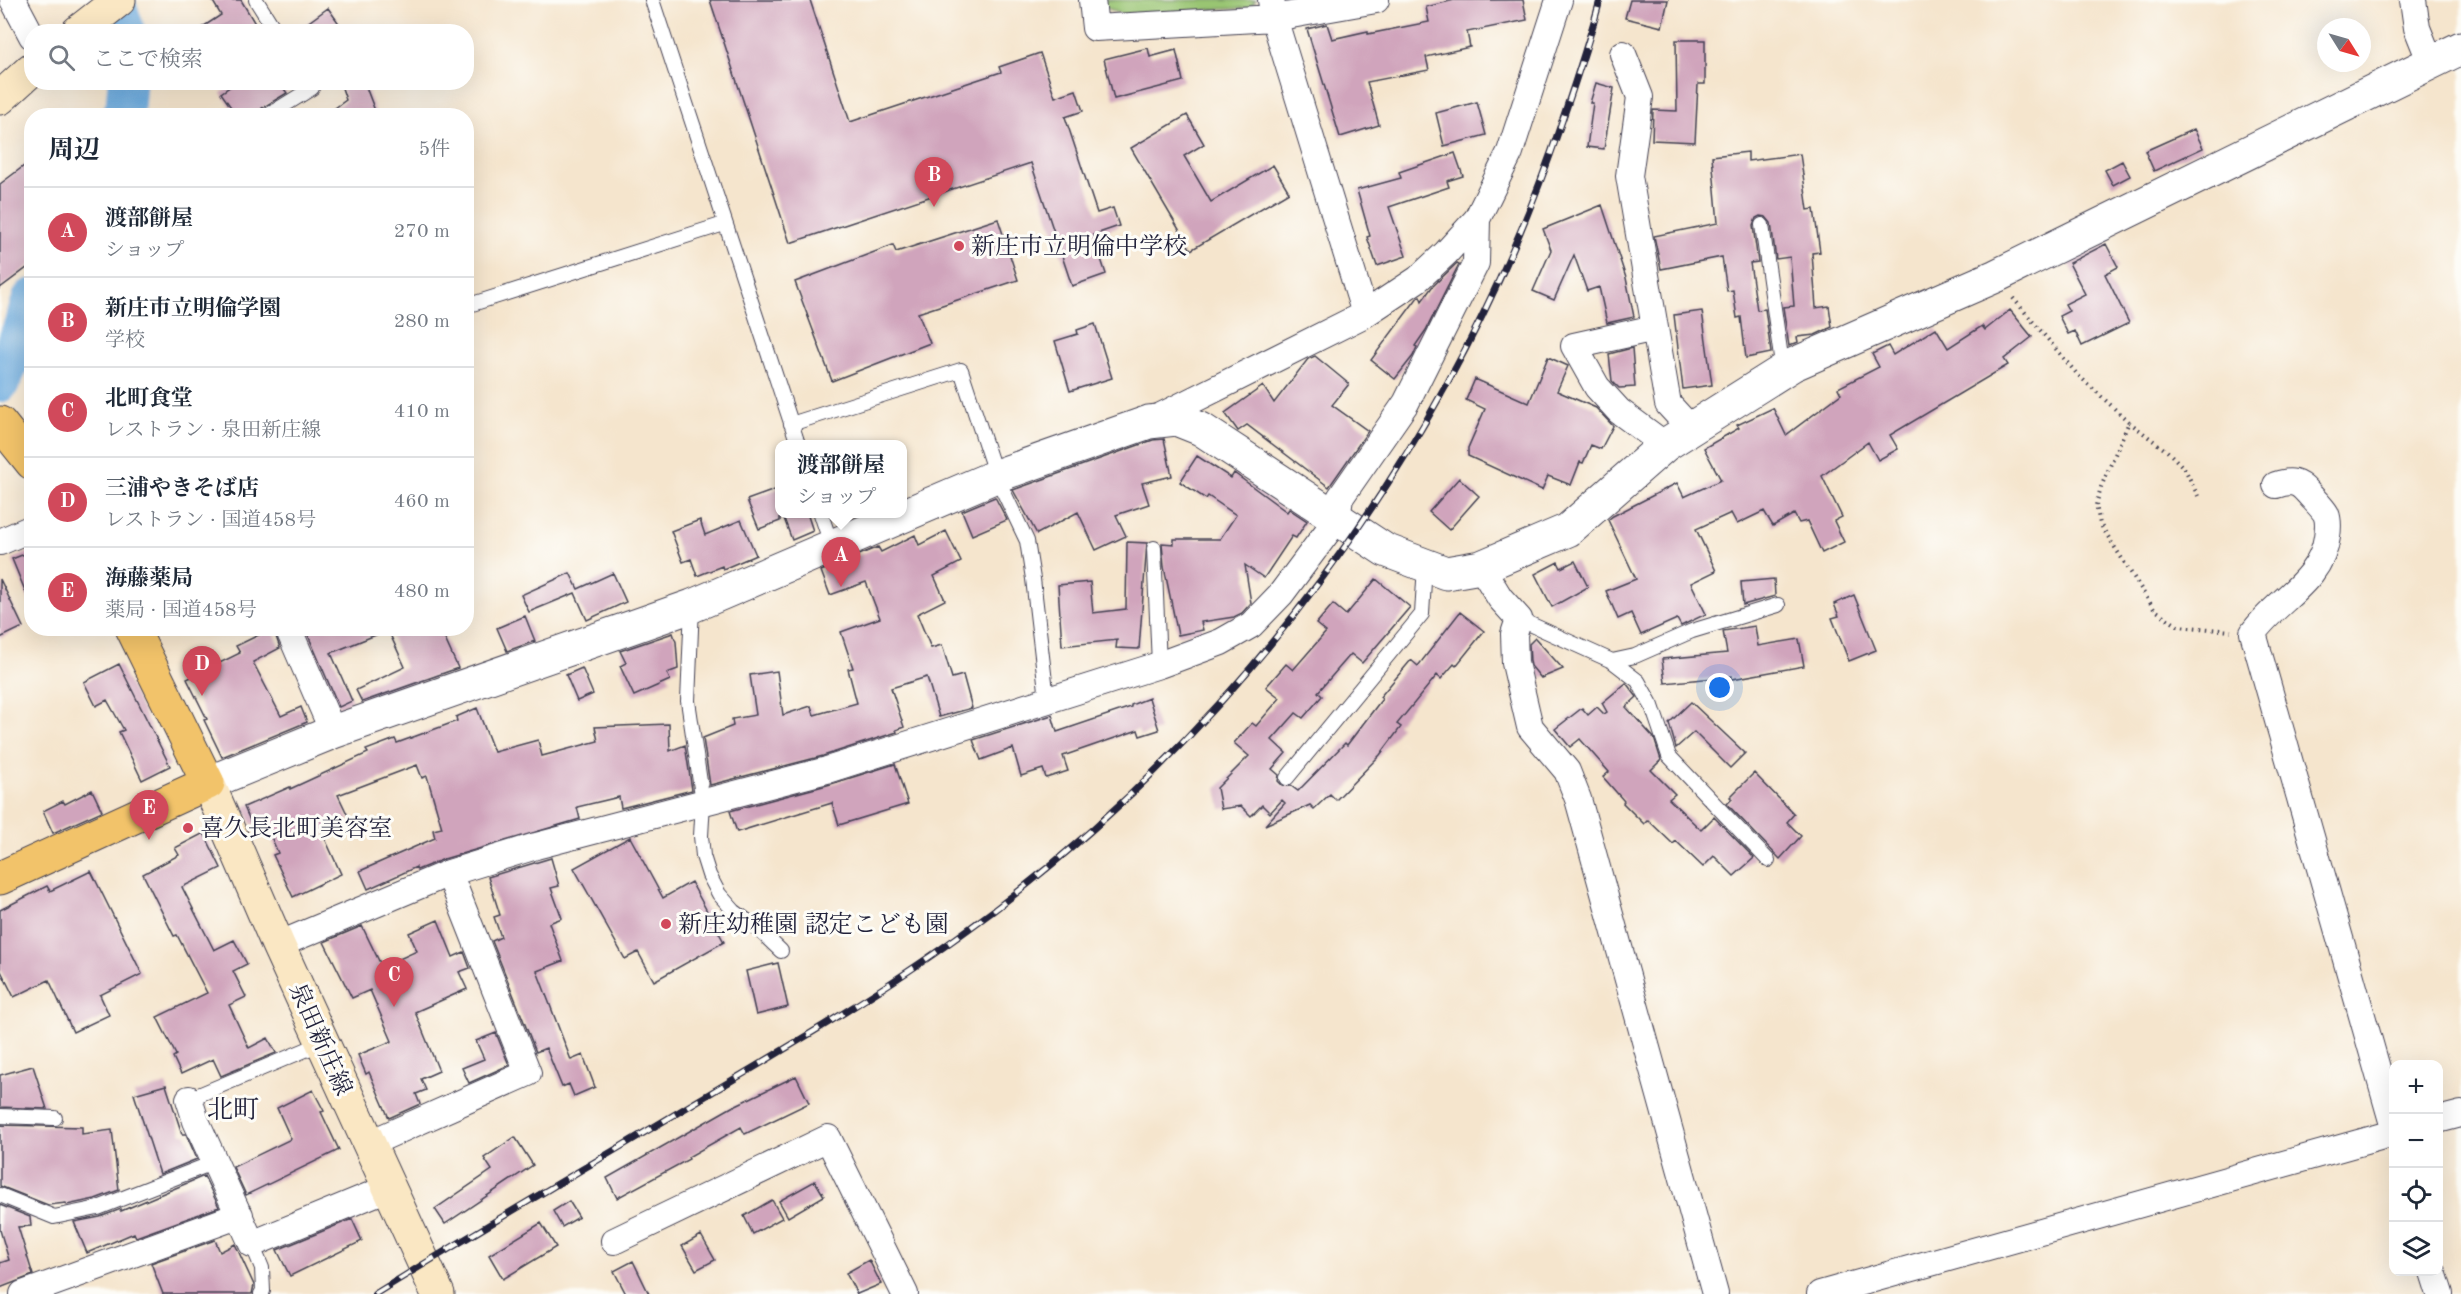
<!DOCTYPE html>
<html lang="ja">
<head>
<meta charset="utf-8">
<style>
	body { margin:0; font-family:"Old Standard TT","Noto Serif JP",serif; background:#f6f6f7; color:#1f2937 }
	.controls { position:absolute; right:18px; bottom:18px; display:grid; overflow:hidden; border-radius:12px; box-shadow:0 6px 24px #0002 }
	.controls button { width:54px; height:54px; display:grid; place-items:center; padding:0; border:0; border-bottom:2px solid #e0e1e3; background:#fff; color:#1f2937; font:30px sans-serif }
	.compass { position:absolute; left:2317px; top:18px; width:54px; height:54px; border-radius:50%; background:#fff; box-shadow:0 6px 24px #0002; rotate:127deg }
	.you { position:absolute; left:1720px; top:688px; width:21px; height:21px; margin:-15px; border:4px solid #fff; border-radius:50%; background:#1a73e8; box-shadow:0 0 0 9px #1a73e833 }
	.badge { display:grid; place-items:center; width:39px; height:39px; border-radius:50%; background:#d1495b; color:#fff; font-size:20px; font-weight:700 }
	.pin { position:absolute; translate:-50% -50px; filter:drop-shadow(0 2px 3px #0008) }
	.pin::after { content:''; position:absolute; top:32px; width:21px; height:18px; background:inherit; clip-path:polygon(0 0,100% 0,50% 100%) }
	.popup { position:absolute; left:775px; top:440px; width:132px; height:78px; box-sizing:border-box; display:grid; place-content:center; border-radius:12px; background:#fff; filter:drop-shadow(0 2px 4px #0005); font-size:20px; white-space:nowrap; color:#747a83 }
	.popup b { font-size:22px; color:#1f2937 }
	.popup::after { content:''; position:absolute; left:50%; top:100%; margin-left:-12px; border:12px solid transparent; border-top-color:#fff }
	.list { margin:0; padding:0; list-style:none }
	h2 { display:flex; justify-content:space-between; align-items:center; height:78px; margin:0; padding:0 24px; font-size:26px }
	h2 small { font-size:20px; font-weight:400; color:#747a83 }
	.list li { display:grid; grid-template-columns:39px 1fr auto; gap:18px; align-items:center; box-sizing:border-box; height:90px; padding:0 24px; border-top:2px solid #e0e1e3 }
	.list b { display:block; font-size:22px; white-space:nowrap }
	.list p { margin:0; font-size:20px; white-space:nowrap; color:#747a83 }
	.list em { font-size:20px; font-style:normal; color:#747a83 }
	.icon { flex:none; width:33px; height:33px; fill:none; stroke:currentColor; stroke-width:2; stroke-linecap:round; stroke-linejoin:round }
	.map { position:relative; flex:none; width:2461px; height:1294px; overflow:hidden }
	.search { position:absolute; background:#fff; box-shadow:0 6px 24px #0002; left:24px; top:24px; width:450px; height:66px; display:flex; align-items:center; gap:15px; box-sizing:border-box; padding:0 21px; border-radius:24px; color:#747a83; font-size:22px }
	.panel { position:absolute; background:#fff; box-shadow:0 6px 24px #0002; left:24px; top:108px; width:450px; height:528px; border-radius:24px }
	.map>svg:first-child { display:block }
</style>
</head>
<body>
<div class="map">
<svg width="2461" height="1294" viewBox="0 0 2461 1294">
	<rect width="100%" height="100%" fill="#fdfcf7"/>
	<filter id="ink" filterUnits="userSpaceOnUse"><feTurbulence type="fractalNoise" baseFrequency=".0167" numOctaves="2"/><feDisplacementMap in="SourceGraphic" scale="12" xChannelSelector="R" yChannelSelector="G"/><feConvolveMatrix kernelMatrix="1 2 1 2 8 2 1 2 1" color-interpolation-filters="sRGB"/></filter>
	<filter id="wash" filterUnits="userSpaceOnUse"><feTurbulence type="fractalNoise" baseFrequency=".008" numOctaves="4" result="noise"/><feDisplacementMap in="SourceGraphic" scale="24" xChannelSelector="R" yChannelSelector="G"/><feGaussianBlur stdDeviation="1.35" result="paint"/><feColorMatrix in="noise" values="0 0 0 0 0 0 0 0 0 0 0 0 0 0 0 0 0 1.4 0 .05"/><feComposite in="paint" operator="in"/></filter>
	<g filter="url(#wash)">
		<rect width="100%" height="100%" fill="#f5e5cd"/>
		<!-- green -->
		<path fill="#99c572" stroke="#5e7456" stroke-width="1.5" d="M1102,0H1256L1250,8L1120,14L1103,6Z"/>
		<g fill="none" stroke-linecap="round" stroke-linejoin="round">
			<!-- river -->
			<path stroke="#6cabdf" stroke-width="39" d="M115,0L126,32
				M121,116L125,107L127,82
				M0,383L10,363L32,298"/>
		</g>
		<g id="blocks">
			<!-- building -->
			<path fill="#d0a4bc" d="M212,0H241L260,32H195L221,15Z
				M710,0H810L850,122L1001,72L999,67L1040,53L1055,97L1076,90L1083,111L1065,117L1097,213L1113,208L1119,226L1093,235L1106,274L1072,286L1031,163L790,243Z
				M1454,0H1523L1527,20L1467,32L1470,47L1426,57L1429,70L1367,82L1379,125L1340,137L1307,29L1327,24L1332,39L1368,31V34L1429,22L1426,7Z
				M1630,0H1668L1662,27L1625,18Z
				M328,8L345,32H295Z
				M1676,40H1705V84H1698L1695,142L1652,140L1653,110L1677,111Z
				M1148,48L1150,57L1176,50L1183,81L1114,99L1104,59Z
				M237,82H279L287,93L262,108L258,116H237L221,93Z
				M340,82H364L377,116H324L346,100Z
				M1596,83L1614,88L1604,149L1587,147L1593,103H1590Z
				M1477,102L1486,135L1444,146L1436,113Z
				M1187,115L1204,144L1184,156L1211,202L1273,165L1289,192L1191,250L1131,148Z
				M2194,129L2203,148L2154,171L2145,151Z
				M1748,152V161L1800,154L1808,210L1814,209L1820,252L1812,253L1816,308L1829,306L1832,327L1815,335L1797,337L1798,342L1789,346L1783,307L1794,306L1790,257L1776,259L1771,223L1766,217L1760,216L1756,218L1753,226L1758,262L1750,263L1757,310L1765,309L1771,353L1746,358L1741,317L1737,318L1733,290L1727,291L1722,257L1661,269L1654,236L1718,223L1712,156Z
				M1455,153L1463,176L1447,181L1449,187L1389,207L1406,256L1377,266L1367,237L1370,236L1357,190L1401,178L1399,172Z
				M32,160V264L0,288V184Z
				M2122,161L2130,176L2113,185L2105,170Z
				M1602,205L1626,278L1634,317L1607,323L1599,287L1587,291L1574,255L1554,300L1533,291L1551,250L1543,229Z
				M998,219L1018,280L918,313L930,343L832,381L795,282L893,245L896,252Z
				M2106,244L2118,267L2105,274L2129,323L2082,346L2075,331L2068,334L2059,316L2069,311L2065,304L2085,294L2069,263Z
				M1457,263L1459,264L1426,330L1415,346L1417,347L1413,356L1395,379L1371,360L1418,297L1420,296L1422,301L1432,287Z
				M2010,310L2032,337L2004,359L2008,365L1890,435L1898,449L1878,460L1868,442L1822,476L1842,517L1834,521L1844,542L1822,553L1807,521L1799,523L1794,514L1773,526L1764,511L1737,524L1731,513L1696,529L1716,571L1691,583L1706,614L1681,626L1677,619L1641,635L1631,613L1618,619L1606,591L1636,579L1608,520L1613,516L1677,483L1684,497L1721,480L1704,448L1739,428L1737,425L1773,408L1786,435L1841,394L1838,388L1879,367L1872,354L1888,346L1893,355L1936,328L1948,348L1982,326L1985,330Z
				M1702,311L1712,385L1683,389L1674,315Z
				M1095,324L1112,378L1070,391L1055,341L1078,334L1077,330Z
				M1632,348L1635,387L1619,388L1612,381L1609,354Z
				M1315,356L1349,384L1332,405L1368,431L1329,487L1247,425L1238,431L1225,413L1263,386L1274,403L1308,359Z
				M1548,357L1568,366L1557,391L1596,408L1613,426L1601,449L1591,445L1583,463L1580,462L1571,485L1548,476L1542,490L1468,456V448L1485,409L1466,400L1475,379L1529,403Z
				M1164,439L1172,476L1142,483L1149,504L1116,515L1126,536L1096,550L1078,512L1037,534L1013,490L1153,440Z
				M1197,456L1231,478L1234,473L1287,512L1289,509L1307,521L1296,538L1292,536L1264,578L1245,565L1251,603L1242,613L1234,617L1201,622L1203,630L1178,635L1164,567L1162,543L1174,544V539H1220L1236,515L1208,496L1206,499L1180,482Z
				M1459,478L1479,496L1449,530L1429,512Z
				M780,488V521L759,529L747,500Z
				M995,497L1007,520L972,535L962,511Z
				M782,513H807L813,531L792,540Z
				M700,520L705,535L741,520L756,555L723,569L722,566L697,576L691,559L683,562L671,531Z
				M946,531L961,562L934,576L945,600L917,614L931,648L942,645L952,678L963,675L972,708L939,717L927,677L891,688L904,727L896,730L897,732L823,756L710,785L703,738L733,726L732,719L756,715L750,675L777,671L783,715L811,706L814,715L857,703L848,669L853,668L841,632L880,618L866,582L830,595L821,571L878,547L881,552L915,535L919,545Z
				M1127,542L1147,543L1139,649L1116,648L1117,640L1062,646L1058,585L1090,582L1093,613L1126,609Z
				M32,551V605H31L12,559Z
				M1575,561L1588,587L1552,607L1535,574L1558,562L1561,568Z
				M570,573L578,589L613,573L626,602L587,620L575,593L529,612L521,595Z
				M0,579L23,627L0,638Z
				M1376,579L1410,607L1362,663L1351,654L1318,692L1322,696L1303,718L1296,713L1272,740L1286,753L1272,769L1279,775L1278,781L1282,785L1291,786L1298,791L1345,743L1347,745L1382,699L1380,697L1411,660L1418,666L1460,612L1484,631L1456,666L1454,664L1441,679L1437,675L1397,724L1401,727L1380,755L1336,800L1330,794L1314,809L1310,805L1265,825L1285,803L1282,800L1270,813L1262,805L1251,816L1241,806L1221,809L1217,788L1249,756L1234,743L1252,723L1256,726L1280,698L1266,687L1286,664L1293,670L1326,632L1316,624L1333,604L1346,615Z
				M1774,579L1775,596L1743,605L1741,582Z
				M1854,595L1876,650L1849,661L1832,618L1839,616L1834,604Z
				M525,616L535,641L507,651L497,628Z
				M1755,626L1758,646L1799,639L1804,666L1732,679V676L1665,683L1662,659L1727,653L1723,631Z
				M273,628L280,648L253,662L281,716L301,707L307,722L222,757L204,720L207,719L187,679L240,653L236,646Z
				M305,628H440L458,668L362,702L356,690L405,667L388,630L331,653L352,701L339,707Z
				M673,633L676,642L678,669L667,673L670,680L634,696L620,666L626,663L620,651Z
				M1535,638L1554,659L1563,669L1541,678L1531,666L1530,661L1529,644Z
				M119,664L170,766L142,780L119,732L124,730L107,700L96,706L84,682Z
				M582,668L593,694L577,701L566,675Z
				M1626,683L1637,697L1626,707L1654,738L1661,760L1651,770L1675,794L1669,799L1701,830L1714,817L1754,858L1734,876L1714,856L1703,867L1676,841L1673,844L1648,820L1644,824L1623,803L1624,801L1603,777L1609,772L1580,739L1570,747L1555,729L1582,708L1588,715L1597,707L1604,714L1607,712L1602,703Z
				M1149,698L1159,730L1140,736L1138,730L1063,756L1068,771L1046,778L1043,769L1021,776L1013,748L981,760L973,740L1052,715L1057,732L1131,707V705Z
				M1691,702L1745,753L1730,768L1694,732L1676,748L1669,723Z
				M477,708L494,752L538,740L542,756L598,741L595,727L669,724L670,751L685,745L692,790L621,808L619,797L577,807L580,819L444,859L417,870L416,867L368,889L360,871L435,838L433,830L442,828L427,776L422,778L417,765L338,795L350,820L322,832L341,874L293,897L273,855L278,853L264,820L252,825L244,807L290,787V789L368,753L366,750L395,739L397,743L457,721L456,717Z
				M895,764L908,804L839,825L832,803L737,832L730,811L831,784Z
				M1754,773L1794,814L1787,822L1801,836L1780,859L1727,804L1732,799L1730,797Z
				M92,790L102,811L53,833L43,811L63,801L65,804Z
				M204,833L221,868L182,887L214,950L234,940L247,964L233,971L246,997L229,1005L249,1048L268,1038L276,1053L221,1076L213,1059L181,1074L173,1057L176,1055L157,1017L207,993L177,935L174,936L143,874L179,855L175,848Z
				M630,837L663,898L691,882L724,942L654,981L638,952L625,959L574,868Z
				M551,858L559,886L551,888L562,918L549,923L563,961L537,971L571,1060L583,1055L595,1087L574,1096L569,1084L562,1087L546,1048L536,1052L492,941L501,937L494,917L500,915L488,877Z
				M91,871L142,974L100,995L109,1015L73,1032L49,980L14,997L0,969V910L47,886L50,891Z
				M438,920L453,957L464,952L470,968L459,972L467,989L415,1012L439,1071L421,1079L426,1090L416,1094L420,1104L389,1118L369,1072L366,1074L358,1055L392,1041L370,990L352,998L324,942L362,926L382,967L417,951L409,933Z
				M778,963L788,1007L756,1015L746,971Z
				M496,1033L509,1065L469,1083L462,1068L484,1059L476,1041Z
				M33,1066L47,1109L0,1107V1075Z
				M796,1076L809,1103L745,1134L741,1127L688,1157L689,1159L617,1198L607,1178L732,1107Z
				M166,1085L182,1134H186L197,1159L160,1174L134,1094Z
				M313,1090L324,1111L321,1112L339,1150L246,1195L233,1167L291,1139L277,1108Z
				M0,1125L82,1127V1134L112,1130L119,1190L95,1199L67,1205L66,1203L48,1205L0,1186Z
				M515,1137L533,1165L445,1224L435,1209L492,1170L484,1158Z
				M204,1176L219,1207L136,1237L134,1233L87,1253L74,1222L100,1217L121,1209V1211Z
				M815,1181L824,1196L788,1217L779,1201Z
				M772,1200L782,1218L753,1234L744,1216Z
				M569,1201L579,1217L562,1227L553,1211Z
				M0,1205L30,1217L31,1226L18,1227L33,1275L0,1288V1263L9,1260L0,1230Z
				M352,1219L362,1241L290,1276L277,1250Z
				M541,1223L556,1247L503,1279L489,1255Z
				M701,1235L715,1260L696,1270L682,1246Z
				M215,1240L220,1252L235,1244L254,1285L252,1294H163L151,1263Z
				M869,1260L881,1284L857,1294L846,1273Z
				M633,1261L649,1294H626L614,1271Z"/>
		</g>
	</g>
	<g filter="url(#ink)">
		<use href="#blocks" fill-opacity="0" stroke="#423f51" stroke-width="1.5"/>
		<g fill="none" stroke-linecap="round" stroke-linejoin="round">
			<!-- service casing -->
			<g stroke="#423f51" stroke-width="16">
				<path id="service" d="M256,0L276,32
					M652,0L798,444
					M267,116L312,88L309,82
					M1762,225L1783,371
					M466,306L724,224
					M791,424L961,370L996,476L1027,541L1033,579L1047,699
					M821,514L832,547
					M1154,548L1159,665
					M692,606L688,701L703,802L701,836L703,856L709,875L719,894L734,911L758,929L781,951
					M1519,619L1612,661L1635,656L1692,631L1778,605
					M1612,661L1638,681L1652,706L1669,756L1768,860
					M1287,778L1422,614L1425,565
					M189,1099L322,1043
					M0,1116L55,1118
					M0,1195L54,1217L98,1208L215,1162
					M252,1244L262,1268L263,1291L261,1294"/>
			</g>
			<!-- minor casing -->
			<g stroke="#423f51" stroke-width="28">
				<path id="minor" d="M13,0L32,36
					M1092,0L1095,28L1274,18L1376,0
					M1271,0L1274,18L1365,314
					M2413,0L2417,28L2431,63
					M1623,54L1640,97L1629,176L1668,404L1691,429
					M1655,328L1574,346L1597,387L1619,411L1665,445
					M1155,419L1365,314L1418,279L1446,253L1477,219L1510,152L1559,0
					M2276,485C2290,480 2298,481 2308,493C2313,499 2322,507 2326,514C2329,521 2328,530 2327,537C2321,581 2276,600 2253,633L2394,1128
					M0,542L32,528
					M1481,567L1500,598L1519,619L1514,634L1515,663L1530,727L1567,771L1578,799L1715,1294
					M288,628L333,732
					M278,945L449,873L536,846L827,770L1159,665L1221,642L1251,625L1281,594L1337,519L1340,498L1406,403L1476,263L1477,219
					M189,1099L196,1121L252,1244L388,1188
					M2438,1120L2461,1114
					M368,1144L528,1073L449,873
					M614,1241L828,1138L905,1294
					M2433,1272L2440,1294
					M23,1294L240,1215
					M1820,1294L2394,1133"/>
			</g>
			<!-- tertiary casing -->
			<g stroke="#423f51" stroke-width="35">
				<path id="tertiary" d="M208,783L333,732L692,606L996,476L1149,422L1176,419L1201,429L1385,550L1446,573L1481,567L1568,530L1665,445L1792,365L1996,276L2461,48"/>
			</g>
			<!-- secondary casing -->
			<g stroke="#423f51" stroke-width="35">
				<path id="secondary" d="M78,32L119,0
					M0,98L32,69
					M208,783L278,945L438,1294"/>
			</g>
			<!-- trunk casing -->
			<g stroke="#423f51" stroke-width="35">
				<path id="trunk" d="M0,423L32,463
					M0,878L208,783L132,628"/>
			</g>
			<!-- path -->
			<path stroke="#423f51" stroke-width="4" stroke-dasharray="1.5 4.5" stroke-linecap="butt" d="M2013,298L2077,374L2129,422L2101,487L2096,505L2100,524L2154,609L2178,626L2231,631
				M2129,422L2168,452L2185,469L2198,496"/>
			<!-- service -->
			<use href="#service" stroke="#fff" stroke-width="14"/>
			<!-- minor -->
			<use href="#minor" stroke="#fff" stroke-width="26"/>
			<!-- tertiary -->
			<use href="#tertiary" stroke="#fff" stroke-width="33"/>
			<!-- secondary -->
			<use href="#secondary" stroke="#fae7c3" stroke-width="33"/>
			<!-- trunk -->
			<use href="#trunk" stroke="#f2c36a" stroke-width="33"/>
			<!-- rail casing -->
			<g stroke="#22223b" stroke-width="7">
				<path id="rail" d="M375,1294C485,1226 597,1161 709,1094C793,1044 879,994 959,936C1237,737 1452,447 1561,124C1575,83 1589,42 1600,0"/>
			</g>
			<!-- rail -->
			<use href="#rail" stroke="#fdfcf7" stroke-width="4.5" stroke-dasharray="14" stroke-linecap="butt"/>
		</g>
	</g>
	<!-- markers -->
	<g fill="#d1495b" stroke="#fdfcf7" stroke-width="2">
		<circle cx="959" cy="246" r="6"/>
		<circle cx="188" cy="828" r="6"/>
		<circle cx="666" cy="924" r="6"/>
	</g>
	<g text-anchor="middle" stroke-width="6" stroke-linejoin="round" paint-order="stroke">
		<!-- poi labels -->
		<g font-size="24" fill="#22223b" stroke="#fdfcf7" text-anchor="start">
			<text x="971" y="254">新庄市立明倫中学校</text>
			<text x="200" y="836">喜久長北町美容室</text>
			<text x="678" y="932">新庄幼稚園 認定こども園</text>
		</g>
		<!-- street labels -->
		<g font-size="24" fill="#22223b" stroke="#fdfcf7">
			<text transform="translate(321 1039) rotate(66)" y="8">泉田新庄線</text>
		</g>
		<!-- neighbourhood labels -->
		<g font-size="26" fill="#22223b" stroke="#fdfcf7">
			<text x="233" y="1118">北町</text>
		</g>
	</g>
</svg>
<div class="controls">
<button>+</button>
<button>−</button>
<button><svg class="icon" aria-label="locate" viewBox="0 0 24 24"><circle cx="12" cy="12" r="6"/><path d="M12 2v4M12 18v4M2 12h4M18 12h4"/></svg></button>
<button><svg class="icon" aria-label="layers" viewBox="0 0 24 24"><path d="M12 4l9 5-9 5-9-5zM3 14l9 5 9-5"/></svg></button>
</div>
<svg class="compass" viewBox="-18 -18 36 36"><path d="M0-13l5 13h-10z" fill="#e53935"/><path d="M0 13l5-13h-10z" fill="#747a83"/></svg>
<div class="you"></div>
<div class="pin badge" style="left:841px;top:587px">A</div>
<div class="popup"><b>渡部餅屋</b>ショップ</div>
<div class="pin badge" style="left:934px;top:207px">B</div>
<div class="pin badge" style="left:394px;top:1007px">C</div>
<div class="pin badge" style="left:202px;top:696px">D</div>
<div class="pin badge" style="left:149px;top:840px">E</div>
<div class="search"><svg class="icon" aria-label="search" viewBox="0 0 24 24"><circle cx="10" cy="10" r="6"/><path d="M15 15l6 6"/></svg>ここで検索</div>
<section class="panel">
<h2>周辺<small>5件</small></h2>
<ul class="list">
<li><span class="badge">A</span><div><b>渡部餅屋</b><p>ショップ</p></div><em>270 m</em></li>
<li><span class="badge">B</span><div><b>新庄市立明倫学園</b><p>学校</p></div><em>280 m</em></li>
<li><span class="badge">C</span><div><b>北町食堂</b><p>レストラン · 泉田新庄線</p></div><em>410 m</em></li>
<li><span class="badge">D</span><div><b>三浦やきそば店</b><p>レストラン · 国道458号</p></div><em>460 m</em></li>
<li><span class="badge">E</span><div><b>海藤薬局</b><p>薬局 · 国道458号</p></div><em>480 m</em></li>
</ul>
</section>
</div>
</body>
</html>
